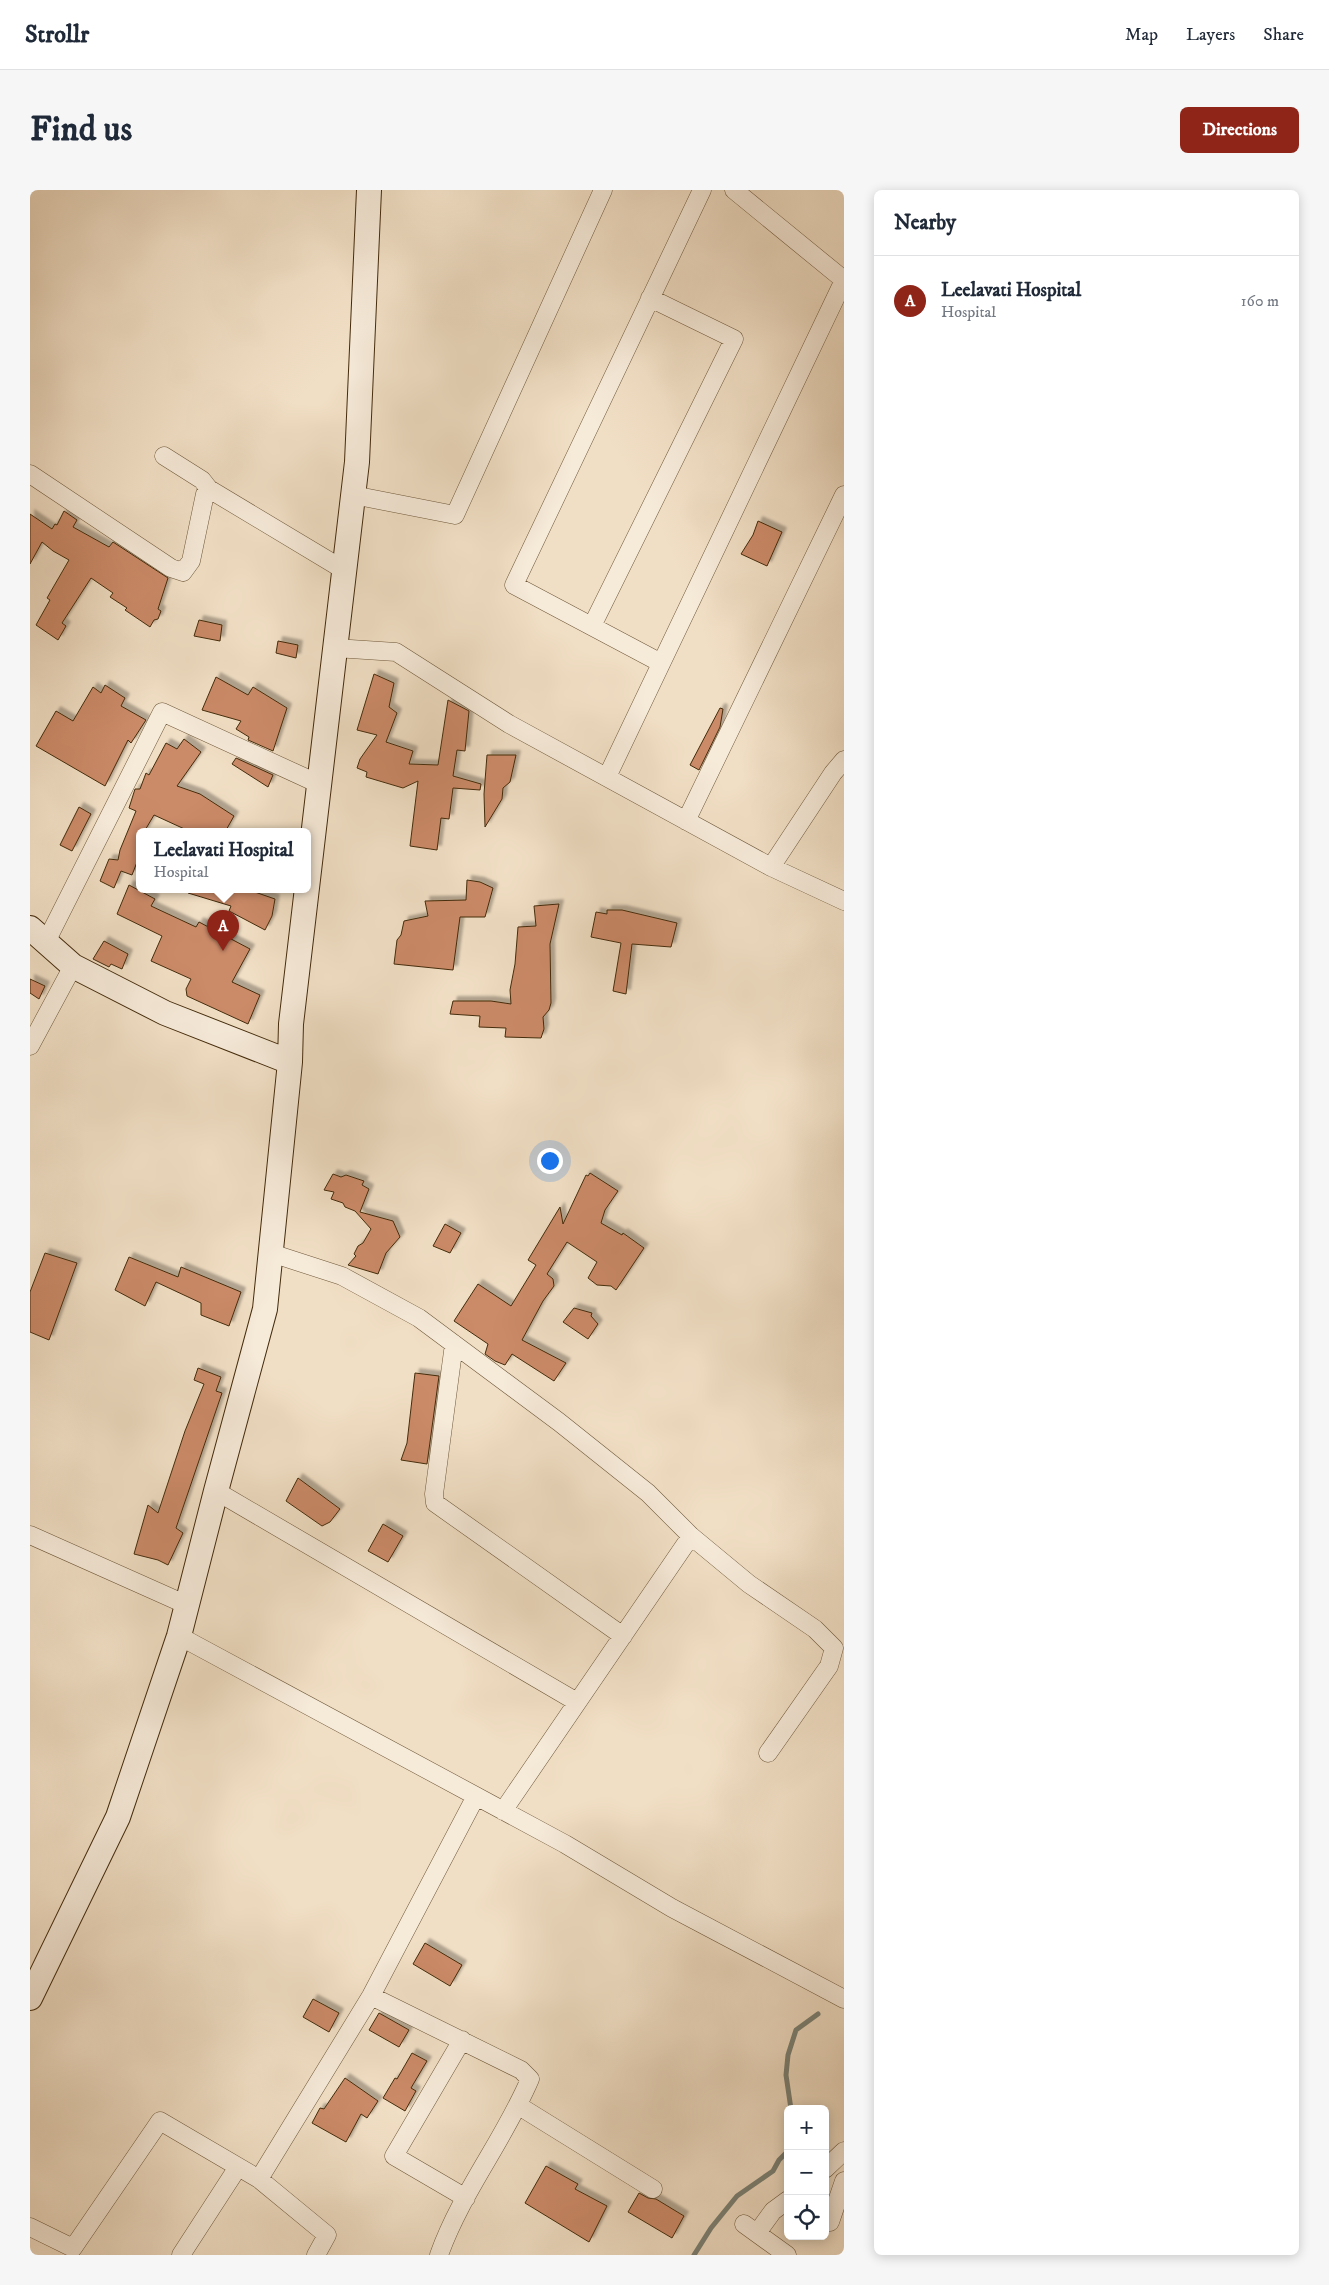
<!DOCTYPE html>
<html lang="en">
<head>
<meta charset="utf-8">
<style>
	body { margin:0; font-family:"IM FELL DW Pica",serif; background:#f6f6f7; color:#1f2937 }
	.controls { position:absolute; right:15px; bottom:15px; display:grid; overflow:hidden; border-radius:8px; box-shadow:0 2px 12px #0003 }
	.controls button { width:45px; height:45px; display:grid; place-items:center; padding:0; border:0; border-bottom:1px solid #e0e1e3; background:#fff; color:#1f2937; font:25px sans-serif }
	.you { position:absolute; left:519px; top:970px; width:18px; height:18px; margin:-12px; border:4px solid #fff; border-radius:50%; background:#1a73e8; box-shadow:0 0 0 8px #1a73e833 }
	.badge { display:grid; place-items:center; width:32px; height:32px; border-radius:50%; background:#8f2418; color:#fff; font-size:16px; font-weight:700 }
	.pin { position:absolute; translate:-50% -41px; filter:drop-shadow(0 1px 2px #0008) }
	.pin::after { content:''; position:absolute; top:26px; width:18px; height:15px; background:inherit; clip-path:polygon(0 0,100% 0,50% 100%) }
	.popup { position:absolute; left:106px; top:638px; width:175px; height:65px; box-sizing:border-box; display:grid; place-content:center; border-radius:8px; background:#fff; filter:drop-shadow(0 1px 4px #0005); font-size:16px; white-space:nowrap; color:#747a83 }
	.popup b { font-size:19px; color:#1f2937 }
	.popup::after { content:''; position:absolute; left:50%; top:100%; margin-left:-10px; border:10px solid transparent; border-top-color:#fff }
	.list { margin:0; padding:0; list-style:none }
	h2 { display:flex; justify-content:space-between; align-items:center; height:65px; margin:0; padding:0 20px; font-size:21px }
	h2 small { font-size:16px; font-weight:400; color:#747a83 }
	.list li { display:grid; grid-template-columns:32px 1fr auto; gap:15px; align-items:center; box-sizing:border-box; height:90px; padding:0 20px; border-top:1px solid #e0e1e3 }
	.list b { display:block; font-size:19px; white-space:nowrap }
	.list p { margin:0; font-size:16px; white-space:nowrap; color:#747a83 }
	.list em { font-size:16px; font-style:normal; color:#747a83 }
	.icon { flex:none; width:28px; height:28px; fill:none; stroke:currentColor; stroke-width:2; stroke-linecap:round; stroke-linejoin:round }
	.map { position:relative; flex:none; width:814px; height:2065px; overflow:hidden; border-radius:8px }
	header { display:flex; align-items:center; gap:30px; box-sizing:border-box; height:70px; padding:0 25px; background:#fff; border-bottom:1px solid #e0e1e3 }
	header strong { font-size:24px }
	nav { display:flex; gap:28px; margin-inline-start:auto; font-size:18px }
	.intro { display:flex; align-items:center; justify-content:space-between; box-sizing:border-box; height:120px; padding:0 30px }
	h1 { margin:0; font-size:35px }
	.button { padding:12px 22px; border-radius:8px; background:#8f2418; color:#fff; font-size:18px; font-weight:700 }
	main { display:flex; gap:30px; padding:0 30px }
	aside { flex:1; background:#fff; border-radius:8px; box-shadow:0 2px 12px #0003 }
	.map>svg:first-child { display:block }
</style>
</head>
<body>
<header>
<strong>Strollr</strong>
<nav><a>Map</a><a>Layers</a><a>Share</a></nav>
</header>
<div class="intro"><h1>Find us</h1><a class="button">Directions</a></div>
<main>
<div class="map">
<svg width="814" height="2065" viewBox="0 0 814 2065">
	<defs>
		<filter id="shadow"><feDropShadow dx="4.5" dy="-4.5" stdDeviation="1" flood-color="#0004"/></filter>
	</defs>
	<rect width="100%" height="100%" fill="#f1dfc5"/>
	<filter id="stains"><feTurbulence type="fractalNoise" baseFrequency=".004" numOctaves="4"/><feColorMatrix values="0 0 0 0 .2 0 0 0 0 .09 0 0 0 0 .02 0 0 0 .5 -.17"/></filter>
	<radialGradient id="worn" r=".72"><stop offset=".6" stop-color="#630" stop-opacity="0"/><stop offset="1" stop-color="#630" stop-opacity=".3"/></radialGradient>
	<g fill="none" stroke-linecap="round" stroke-linejoin="round">
		<!-- stream -->
		<path stroke="#7a8176" stroke-width="5" d="M761,1919L756,1885L758,1865L766,1840L788,1824
			M664,2065L681,2038L707,2006L743,1981L749,1970L758,1961"/>
	</g>
	<!-- building -->
	<path fill="#cb8a67" stroke="#442b0c" filter="url(#shadow)" d="M34,321L47,330L43,337L79,357L83,352L138,388L128,419L131,421L128,429L124,430L120,437L95,420L97,418L80,407L83,403L61,388L32,433L36,436L28,450L6,435L20,410L17,408L39,370L23,361L12,352L0,374V324L22,339L25,334L27,335Z
		M728,331L752,342L737,376L711,364L723,345Z
		M169,430L192,435L190,451L164,446Z
		M248,451L268,455L266,468L246,463Z
		M344,484L364,493L359,517L367,523L356,552L383,561L379,574L408,575L418,510L439,521L435,561L427,560L423,586L451,594L450,600L423,598L419,629L411,628L407,660L380,656L388,591L373,598L336,587L337,582L327,578L330,569L347,545L327,540Z
		M186,487L218,505L223,497L257,518L243,561L218,550L219,547L206,539L211,531L172,520Z
		M75,495L95,508L91,516L116,530L101,553L98,550L75,596L6,556L26,521L43,531L63,497L71,503Z
		M690,518L693,519L690,537L669,580L660,575Z
		M154,549L171,562L147,596L170,604L204,626L195,642H161L124,625L114,642H109V667L102,685L91,681L84,698L70,691L79,669L88,670L90,660L106,621L99,618L105,599H110L116,583L119,585L136,553L147,559Z
		M457,565H486L480,592L473,598L472,609L455,637L454,604Z
		M206,568L243,585L238,597L202,574Z
		M49,617L61,624L42,661L30,655Z
		M437,690L450,692L463,698L455,727H430L423,780L364,774L367,750L371,745L374,731L398,726L395,711L436,710Z
		M99,695L125,709L121,716L166,737L169,732L220,759L202,792L230,805L218,834L157,806L156,799L161,789L121,771L132,746L87,724Z
		M158,700H219L245,709L242,726L235,740L199,721L201,716L158,703Z
		M529,714L520,754L521,813L519,820L513,827L514,839L511,848L475,847L476,838L449,837L450,826L420,824L423,811H461L481,814L480,800L485,774L488,737L506,736L504,716Z
		M577,720H592L647,733L641,757L602,754L596,804L583,801L591,753L561,747L566,722L577,724Z
		M74,751L98,764L92,779L81,774L79,777L63,769Z
		M0,789L15,796L9,809L0,803Z
		M560,983L588,1001L575,1020L571,1033L592,1045L593,1043L614,1058L586,1100L581,1096L567,1095L558,1088L567,1072L537,1052L517,1084L523,1089L524,1096L513,1111L492,1150L536,1173L524,1191L482,1164L475,1175L465,1171L455,1164L458,1154L424,1131L448,1094L481,1116L506,1075L498,1070L530,1017L533,1034L556,985L558,986Z
		M303,984L311,987L316,985L334,991L332,995L339,999L330,1022L363,1031L370,1047L356,1063L348,1084L318,1075L326,1066L324,1064L328,1056L333,1053L341,1039L325,1021L315,1017L313,1013L301,1009L304,1002L294,1000Z
		M415,1034L431,1043L420,1063L403,1056Z
		M15,1063L47,1073L19,1150L0,1142V1102Z
		M99,1067L148,1087L151,1077L211,1102L199,1136L171,1125V1113L126,1092L115,1116L85,1100Z
		M544,1118L562,1123L561,1126L568,1134L558,1149L533,1132Z
		M168,1178L191,1187L186,1201L192,1203L146,1338L153,1343L138,1375L128,1370L104,1364L118,1315L128,1323L155,1241L174,1194L164,1190Z
		M385,1183L409,1186L397,1274L371,1270L377,1253Z
		M268,1288L310,1319L300,1332L292,1336L256,1311Z
		M353,1334L373,1346L358,1372L338,1361Z
		M395,1753L432,1775L420,1796L383,1774Z
		M283,1809L309,1823L299,1842L273,1827Z
		M349,1823L379,1840L369,1857L339,1840Z
		M382,1863L397,1871L381,1898L386,1901L375,1921L353,1908L365,1888L367,1889Z
		M315,1888L348,1911L337,1928L331,1924L316,1952L282,1933L290,1918L294,1919Z
		M516,1976L548,1994L545,1999L577,2016L559,2052L495,2013Z
		M609,2003L618,2008L626,2009L654,2026L642,2048L598,2022Z"/>
	<g fill="none" stroke-linecap="round" stroke-linejoin="round">
		<!-- minor casing -->
		<g stroke="#6f583a" stroke-width="19">
			<path id="minor" d="M704,0L814,90
				M134,266L172,290L179,299L314,380
				M0,284L141,378L153,382L161,371L175,304L179,299
				M323,305L425,325L573,0
				M562,436L704,149L620,108
				M305,458L366,462L479,534L741,677L814,711
				M631,473L484,395L672,0
				M577,587L814,90
				M656,631L814,305
				M741,677L803,583L814,570
				M16,752L132,522L289,594
				M0,856L43,776
				M241,1063L312,1086L389,1128L529,1232L618,1303L661,1346L719,1394L785,1439L804,1458L799,1476L738,1563
				M424,1154L404,1304L405,1313L593,1446
				M186,1301L547,1512
				M0,1345L157,1415
				M149,1446L535,1654L642,1718L814,1809
				M473,1621L661,1346
				M341,1806L491,1880L500,1889C474,1950 431,2003 409,2065
				M432,1850L364,1966L436,2008
				M489,1916L623,1999
				M795,1979L814,1961
				M229,1989L297,2045L286,2065
				M800,2032L814,1991
				M714,2034L757,2065
				M0,2037L43,2058L130,1931L229,1989L341,1806L446,1606
				M727,2043L743,2021L758,2010
				M151,2065L208,1977"/>
		</g>
		<!-- secondary casing -->
		<g stroke="#442b0c" stroke-width="26">
			<path id="secondary" d="M0,738L43,776L135,823L260,872
				M0,1808L88,1627L149,1446L186,1301L235,1119L260,872L261,834L327,272L339,0"/>
		</g>
		<!-- minor -->
		<use href="#minor" stroke="#f6ead9" stroke-width="18"/>
		<!-- secondary -->
		<use href="#secondary" stroke="#f6ead9" stroke-width="24"/>
	</g>
	<rect width="100%" height="100%" filter="url(#stains)"/>
	<rect width="100%" height="100%" fill="url(#worn)"/>
</svg>
<div class="controls">
<button>+</button>
<button>−</button>
<button><svg class="icon" aria-label="locate" viewBox="0 0 24 24"><circle cx="12" cy="12" r="6"/><path d="M12 2v4M12 18v4M2 12h4M18 12h4"/></svg></button>
</div>
<div class="you"></div>
<div class="pin badge" style="left:193px;top:761px">A</div>
<div class="popup"><b>Leelavati Hospital</b>Hospital</div>
</div>
<aside>
<h2>Nearby<small></small></h2>
<ul class="list">
<li><span class="badge">A</span><div><b>Leelavati Hospital</b><p>Hospital</p></div><em>160 m</em></li>
</ul>
</aside>
</main>
</body>
</html>
